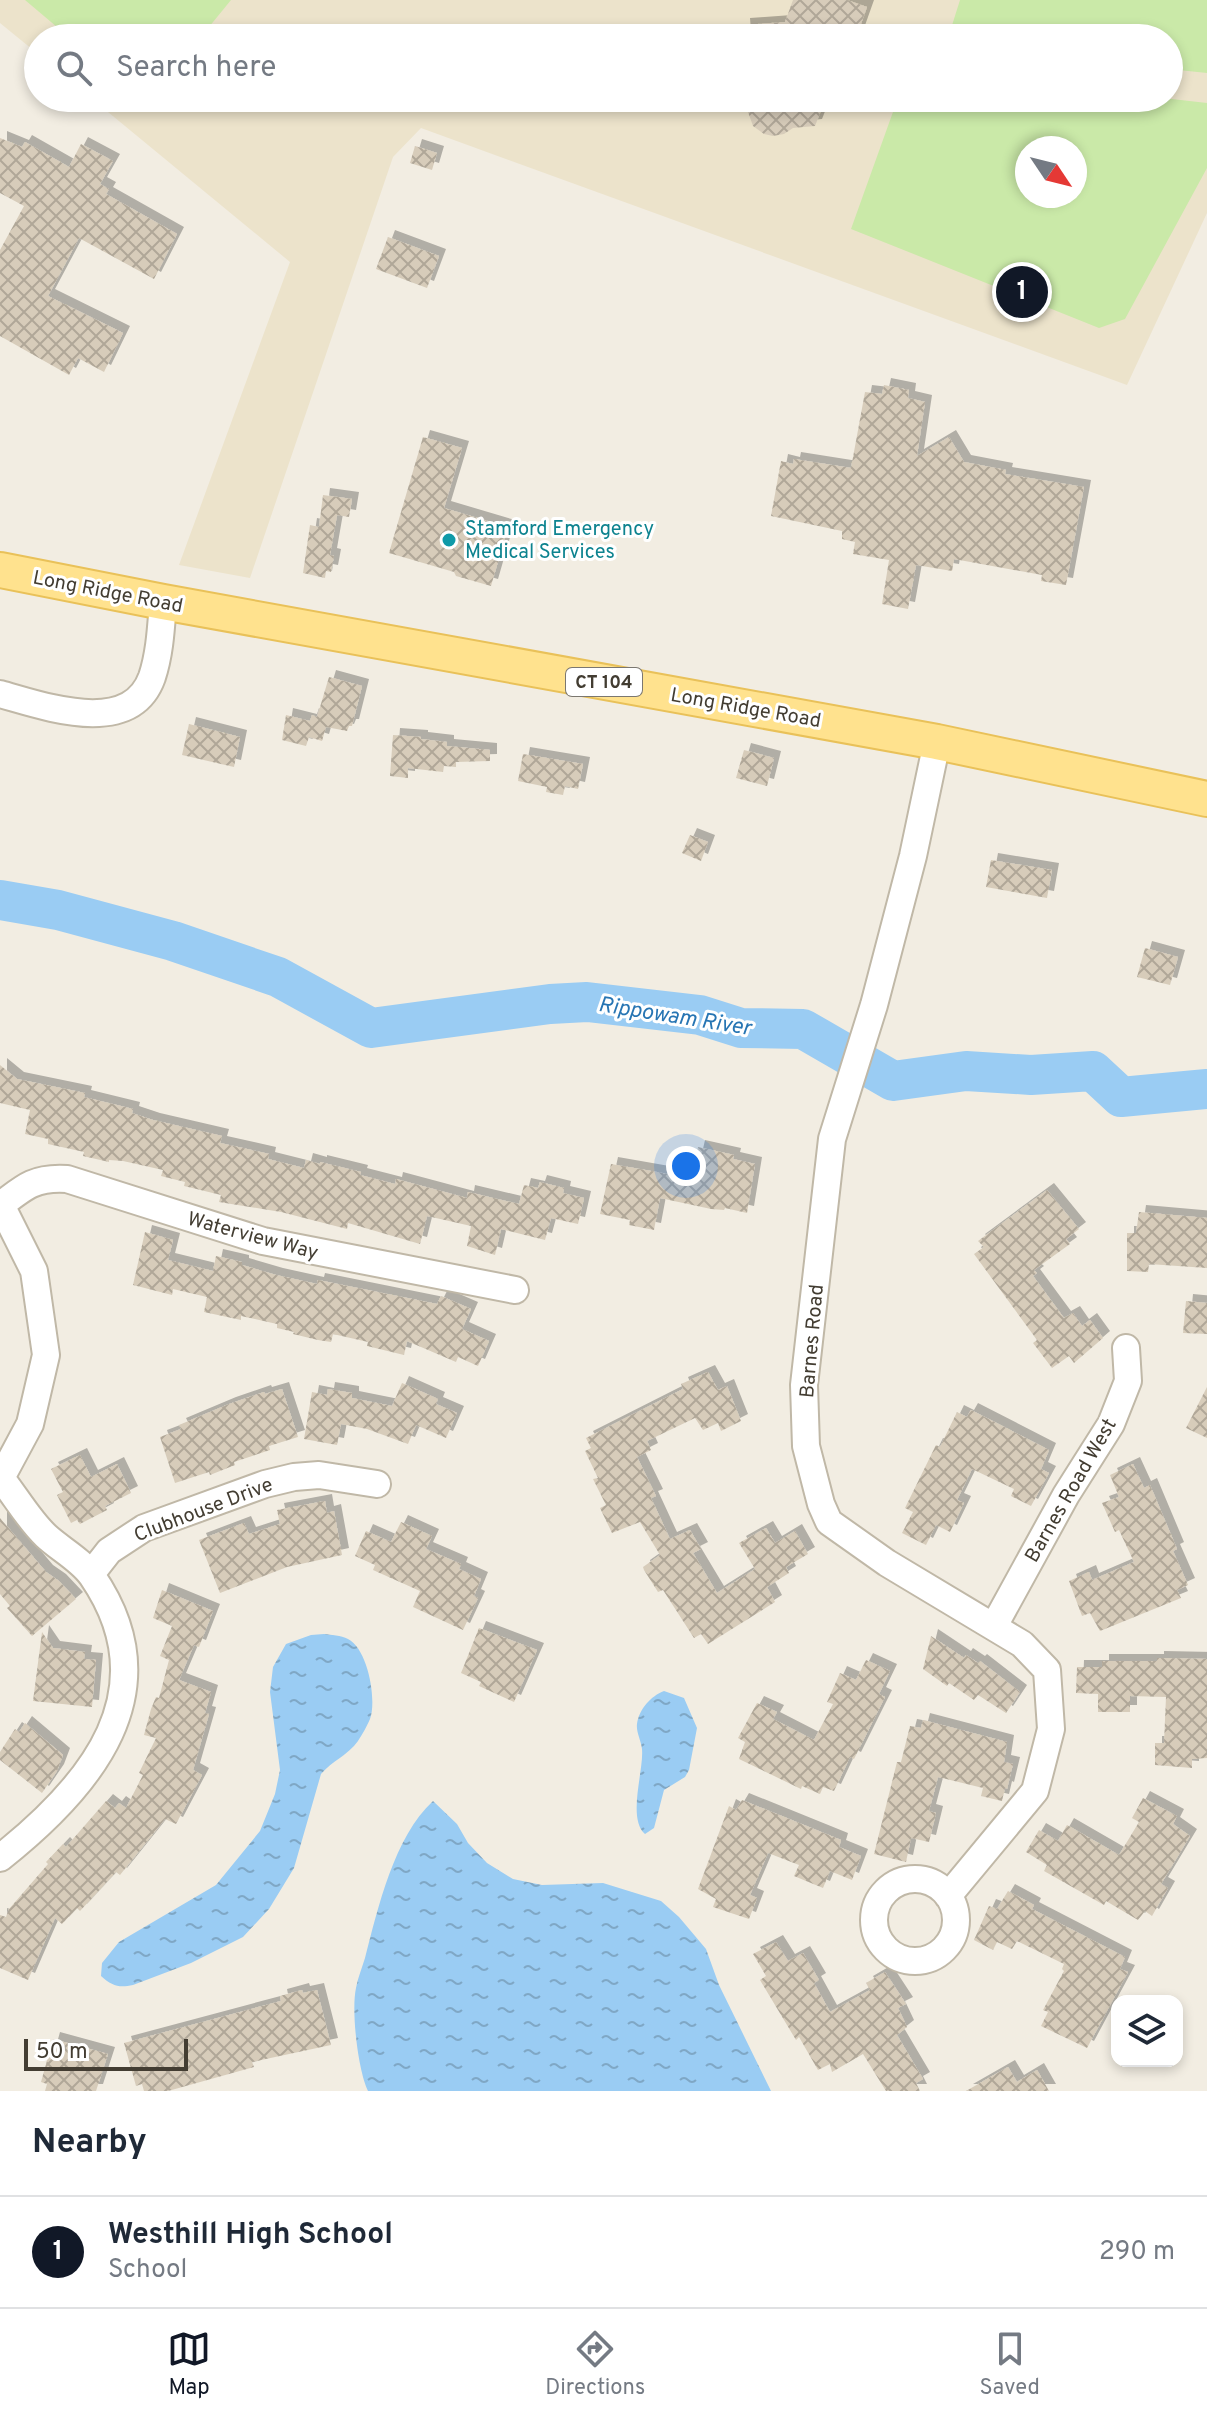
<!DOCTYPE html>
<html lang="en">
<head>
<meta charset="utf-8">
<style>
	body { margin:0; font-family:Overpass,sans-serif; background:#f2f2f3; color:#1f2937 }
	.controls { position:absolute; right:24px; bottom:24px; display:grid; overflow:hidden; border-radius:16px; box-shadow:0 4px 12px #0003 }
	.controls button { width:72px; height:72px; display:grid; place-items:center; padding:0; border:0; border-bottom:2px solid #e0e1e3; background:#fff; color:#1f2937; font:40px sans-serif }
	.compass { position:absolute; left:1015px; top:136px; width:72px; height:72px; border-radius:50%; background:#fff; box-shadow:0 4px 12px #0003; rotate:125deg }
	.scale { position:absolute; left:24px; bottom:20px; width:164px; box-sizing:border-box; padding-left:8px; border:4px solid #433d32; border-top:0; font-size:22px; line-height:28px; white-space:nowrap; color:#433d32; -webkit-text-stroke:6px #fff; paint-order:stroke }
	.you { position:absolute; left:686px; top:1166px; width:28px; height:28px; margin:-20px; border:6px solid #fff; border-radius:50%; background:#1a73e8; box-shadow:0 0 0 12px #1a73e833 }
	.badge { display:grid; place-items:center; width:52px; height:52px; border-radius:50%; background:#111827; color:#fff; font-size:26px; font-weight:700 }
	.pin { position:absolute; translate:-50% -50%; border:4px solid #fff; box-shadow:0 2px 8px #0006 }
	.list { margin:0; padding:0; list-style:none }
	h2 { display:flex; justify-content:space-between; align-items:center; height:104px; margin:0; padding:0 32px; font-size:34px }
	h2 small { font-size:26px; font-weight:400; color:#747a83 }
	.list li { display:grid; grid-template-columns:52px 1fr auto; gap:24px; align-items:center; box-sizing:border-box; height:112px; padding:0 32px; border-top:2px solid #e0e1e3 }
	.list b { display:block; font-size:30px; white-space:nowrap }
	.list p { margin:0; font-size:26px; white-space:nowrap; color:#747a83 }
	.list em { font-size:26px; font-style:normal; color:#747a83 }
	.icon { flex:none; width:44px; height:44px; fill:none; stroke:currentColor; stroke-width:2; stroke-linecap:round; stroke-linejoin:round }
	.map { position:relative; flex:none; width:1207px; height:2091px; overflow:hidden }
	.search { position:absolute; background:#fff; box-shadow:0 4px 12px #0003; left:24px; right:24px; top:24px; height:88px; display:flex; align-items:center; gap:20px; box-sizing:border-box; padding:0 28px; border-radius:44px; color:#747a83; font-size:30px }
	.sheet { height:216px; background:#fff }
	nav { display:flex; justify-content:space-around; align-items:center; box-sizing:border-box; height:112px; border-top:2px solid #e0e1e3; background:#fff; font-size:22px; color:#747a83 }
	nav a { display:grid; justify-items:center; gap:4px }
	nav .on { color:#111827 }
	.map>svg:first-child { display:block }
</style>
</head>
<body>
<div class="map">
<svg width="1207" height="2091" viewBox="0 0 1207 2091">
	<defs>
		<pattern id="water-ripples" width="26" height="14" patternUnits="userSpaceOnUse" patternTransform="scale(2)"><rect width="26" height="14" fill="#9accf3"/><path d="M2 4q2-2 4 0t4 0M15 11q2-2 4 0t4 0" fill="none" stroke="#7fa7c5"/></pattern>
		<pattern id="building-cross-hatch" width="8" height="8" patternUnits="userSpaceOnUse" patternTransform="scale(2)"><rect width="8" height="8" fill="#d7ccba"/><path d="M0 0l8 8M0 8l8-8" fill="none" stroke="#b0a798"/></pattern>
		<filter id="shadow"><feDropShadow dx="7" dy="-7" stdDeviation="0" flood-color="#0004"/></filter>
	</defs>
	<rect width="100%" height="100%" fill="#f2ede2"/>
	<!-- education -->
	<path fill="#ece3cb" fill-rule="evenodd" d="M0,0H1207V213L1127,385L421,128L393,157L250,578L179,565L290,262L91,98H1169V38H38V54L0,23ZM1027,148H1075V196H1027Z"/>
	<!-- park -->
	<path fill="#cae9a8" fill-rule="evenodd" d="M25,0H231L200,38H70Z
		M960,0H1207V73L1169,69V38H948Z
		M898,98H1163L1207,103V168L1125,319L1099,328L851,229ZM1075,148V196H1027V148Z"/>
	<!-- water -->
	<path fill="url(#water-ripples)" d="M324,1634C331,1635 341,1635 348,1639C368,1649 377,1700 370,1719C367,1726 362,1735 358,1741C348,1755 332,1761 321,1774L294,1868L269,1909L243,1937L191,1963L133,1985C119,1988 112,1986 101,1976L102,1963L119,1942L216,1885L260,1831L275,1794L280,1770L270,1692L273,1667L286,1644L311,1635Z
		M664,1691L684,1698L697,1728L689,1770L685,1777L664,1790L654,1828L645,1834C627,1818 644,1771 642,1749C641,1740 636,1732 637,1724C639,1709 651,1696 664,1691Z
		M433,1801L457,1824L468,1843L487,1863L513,1879L542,1885L603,1883L661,1901L679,1917L706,1949L719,1985L771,2091H368C358,2070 351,2011 356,1988C358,1977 362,1968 365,1958C378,1908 394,1837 433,1801Z"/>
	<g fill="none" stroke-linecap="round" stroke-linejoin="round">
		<!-- river -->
		<path stroke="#9accf3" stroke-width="40" d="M0,900L58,910L173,941L278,977L371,1028L550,1004L587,1002L700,1015L741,1028L803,1029L893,1081L966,1071L1031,1075L1093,1071L1121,1097L1207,1089"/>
	</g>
	<!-- building -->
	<path fill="url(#building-cross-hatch)" filter="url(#shadow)" d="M793,0H847L867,7L856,38H744L743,25L785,22Z
		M743,98H826L815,126L793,128L784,134L773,136L764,134L753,126Z
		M0,138L22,147L25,142L69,167L81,144L113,161L100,184L109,189L106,194L177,234L154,279L79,238L48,296L123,333L104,372L78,358L69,375L0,336V250L24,206L0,193Z
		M415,146L437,153L432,170L410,163Z
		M388,237L439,256L427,288L376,269Z
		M884,385L909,390L908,398L925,402L917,456L949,437L964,462L1006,470L1005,474L1084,487L1066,585L1041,581L1042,575L954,559L952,571L916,565L908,609L882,604L889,560L853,554L855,542L842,539V531L771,516L781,461L793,464L794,459L851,468L865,392L882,394Z
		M423,437L462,448L444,508L508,527L491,586L456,576L454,572L389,553Z
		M323,495L352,499L349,517L337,515L330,555L334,556L331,572L326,571L325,578L303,573L310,525L319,527Z
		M329,677L362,686L352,726H349L347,731L326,727L322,741L309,737L306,746L282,740L286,715L310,721L312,715L317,717Z
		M189,724L240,737L234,767L182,755Z
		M393,735L421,737V739L447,742V746L490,750V761L456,762V767L444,766L443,772L408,768V778L390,776Z
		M744,750L774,758L767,786L736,778Z
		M523,754L583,764L578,789L565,786L563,795L546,792L547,787L518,781Z
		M690,835L708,842L701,861L682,853Z
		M991,860L1052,870L1047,898L986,887Z
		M1145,948L1178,957L1170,985L1137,977Z
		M0,1065L17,1079L85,1093L84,1097L133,1109L132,1113L153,1120L222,1136L220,1143L269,1154L268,1159L304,1168L306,1160L320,1164V1162L361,1172L360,1175L395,1184L396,1179L467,1198L468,1192L519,1204L524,1185L538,1188L540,1182L564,1188L563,1193L584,1198L578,1224L551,1218L545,1240L501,1229L495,1255L467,1246L471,1226L427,1216L420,1244L348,1223L347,1229L281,1212L219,1202L221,1195L184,1186L185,1182L161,1176L163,1170L123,1161L109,1160V1162L83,1156L84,1152L48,1144V1139L25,1134L30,1110L0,1103Z
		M698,1147L734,1155L733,1159L755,1164L747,1213L725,1208L724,1210L711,1209L660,1198L654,1230L629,1225L630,1220L600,1214L611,1164L691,1178Z
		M1047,1190L1079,1229L1066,1239L1070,1244L1034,1270L1037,1273L1033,1276L1064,1318L1073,1313L1082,1326L1090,1320L1103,1338L1074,1363L1069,1356L1052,1368L1033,1343L1037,1340L974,1254L984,1247L978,1241Z
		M1139,1212L1207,1218V1268L1149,1264L1148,1272L1127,1271V1233H1136Z
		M145,1232L173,1240L168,1260L213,1271L216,1256L242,1262V1265L276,1275L317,1284L318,1280L437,1304L441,1296L471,1309L462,1329L489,1341L478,1366L458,1357L456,1362L407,1341L404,1355L367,1346L368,1342L333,1334L331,1342L318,1340L293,1334L294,1332L277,1328V1324L241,1316V1320L204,1312L207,1297L173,1289L172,1295L133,1285Z
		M1186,1301L1207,1303V1334L1183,1333Z
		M708,1372L718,1390L727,1386L741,1421L721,1431L718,1423L703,1430L695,1418L647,1441L651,1450L637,1457L656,1496L651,1498L670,1539L690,1530L701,1549L693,1553L717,1593L755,1569L739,1543L766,1528L775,1543L795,1531L808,1554L786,1567L789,1573L767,1587L775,1602L708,1644L701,1634L694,1638L663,1590L658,1592L644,1570L643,1567L660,1555L640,1522L612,1533L600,1508L606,1505L593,1479L598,1478L585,1451L591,1448L586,1438L683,1389L681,1384Z
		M402,1383L438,1399L436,1404L457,1413L446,1438L416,1425L408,1444L367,1429L341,1424L337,1445L304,1439L312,1392L327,1395L328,1389L352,1393V1398L392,1406Z
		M1207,1387V1438L1186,1428Z
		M282,1389L298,1437L269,1446L270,1450L234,1462L235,1465L210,1475L209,1472L175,1483L160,1437L181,1429L179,1425L229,1404L264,1392L265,1394Z
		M971,1410L1049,1450L1041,1469L1049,1473L1031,1506L1011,1496L1014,1489L972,1469L957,1500L964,1503L950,1532L936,1525L926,1545L902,1533L913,1512L905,1508L936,1445L940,1447L957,1412L967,1417Z
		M80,1455L91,1477L117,1464L131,1493L105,1506L107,1510L80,1524L77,1520L71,1523L57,1495L63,1492L51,1469Z
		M1133,1464L1144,1488L1150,1485L1177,1549L1173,1551L1188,1585L1177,1590L1181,1598L1100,1631L1090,1613L1082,1616L1069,1581L1089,1572L1092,1580L1134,1562L1119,1530L1115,1532L1102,1503L1119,1497L1110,1475Z
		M325,1501L327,1513L334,1511L342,1555L287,1567L220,1593L199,1540L244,1523L249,1534L280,1524L277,1510Z
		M0,1518L46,1572L59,1581L76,1599L32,1636L7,1608L10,1606L0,1594Z
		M401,1522L432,1536L426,1549L461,1564L459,1569L481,1579L474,1596L478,1598L463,1630L413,1607L420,1591L373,1570L375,1565L355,1556L366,1531L391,1542Z
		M162,1590L213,1611L199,1647L194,1645L179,1680L211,1692L205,1713L209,1714L193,1770L202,1775L176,1824L165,1819L120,1875L116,1872L80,1911L77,1908L62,1924L55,1918L28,1980L0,1968V1915L6,1917L9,1909L48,1864L46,1862L63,1844L66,1847L106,1801L115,1808L119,1803L126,1808L143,1775L139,1773L156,1738L144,1735L151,1709L156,1697L159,1698L169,1660L160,1656L172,1626L153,1618Z
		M479,1628L537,1650L514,1702L479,1686L481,1682L461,1673Z
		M42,1632L53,1648L85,1652L84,1659L96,1660L92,1707L33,1701Z
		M931,1636L964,1658L966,1655L978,1663L980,1661L1020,1692L1006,1713L978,1695L974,1700L949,1683L947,1686L923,1669Z
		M1157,1658L1207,1659V1758L1192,1759V1768L1155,1765V1743H1164L1166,1697L1130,1696V1712H1098V1694L1076,1693L1077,1667H1102V1661H1157Z
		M866,1660L890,1671L879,1694L885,1697L854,1759L850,1757L834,1791L823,1787L820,1794L802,1786L801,1789L739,1759L745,1742L738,1738L757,1703L777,1712L773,1719L814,1740L833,1704L827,1702L840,1673L856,1680Z
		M923,1720L1007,1742L1004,1762L1013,1764L1007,1789L1005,1788L1002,1801L981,1796L983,1788L938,1777L929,1811L936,1813L929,1842L911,1838L906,1862L874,1854L897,1762H901L910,1726L921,1728Z
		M25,1723L63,1755L57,1771L42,1793L0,1760V1752L15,1729L19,1732Z
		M1143,1798L1177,1816L1173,1824L1190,1836L1161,1884L1168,1888L1152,1916L1145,1911L1138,1920L1106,1901L1104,1905L1044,1871L1047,1865L1026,1852L1039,1830L1058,1841L1067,1825L1119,1855L1139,1822L1132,1818Z
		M742,1800L841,1840L839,1847L861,1856L852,1880L830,1871L823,1888L794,1876L799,1865L768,1853L750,1895L757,1898L749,1919L713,1907L716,1899L698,1889L729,1806L736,1810Z
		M1008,1891L1034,1905L1032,1909L1125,1957L1120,1969L1128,1972L1087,2048L1041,2026L1048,2012L1043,2010L1064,1971L1062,1969L1064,1964L1017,1941L1012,1949L997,1942L993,1950L974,1940L989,1906L997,1909Z
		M776,1942L788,1961L803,1953L819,1980L814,1983L830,2012L870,1990L866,1983L885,1972L906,2004L898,2008L907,2027L897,2035L923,2079L916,2083L920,2091H886L863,2054L832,2072L830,2064L818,2070L799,2037L796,2040L760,1980L766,1976L753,1954Z
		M302,1990L303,1993L317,1990L331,2045L252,2062L254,2067L168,2091H144L142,2084L136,2086L124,2043L281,2001L280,1996Z
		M53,2039L108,2054L96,2091H45L47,2084L41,2082Z
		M1008,2067L1017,2082L1037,2070L1049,2091H966Z"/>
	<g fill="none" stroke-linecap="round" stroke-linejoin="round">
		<!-- minor casing -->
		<g stroke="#c0b8a7" stroke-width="30">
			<path id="minor" d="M0,694C44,706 130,738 152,677C160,653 161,627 163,602
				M937,742L913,856L874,1005L832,1139L804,1385L806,1446L821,1504L829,1522L887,1563L1022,1644L1047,1670L1051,1729L1035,1791L948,1896
				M0,1203L34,1271L46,1355L30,1424L1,1478C16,1497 29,1520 46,1536C60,1549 81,1560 92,1576C171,1691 91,1786 0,1858
				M1,1205C25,1186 36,1177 67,1179L263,1241L515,1290
				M91,1574L109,1551L144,1528L265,1484L294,1477L319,1475L377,1484
				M994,1626L1066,1495L1111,1424L1128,1381L1126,1348
				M874 1920a41 41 0 1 1 82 0a41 41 0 1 1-82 0Z"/>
		</g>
		<!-- major casing -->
		<g stroke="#e9c159" stroke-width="38">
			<path id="major" d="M0,570L163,602L937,742L1207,799"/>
		</g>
		<!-- minor -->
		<use href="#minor" stroke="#fff" stroke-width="26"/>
		<!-- major -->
		<use href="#major" stroke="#ffe28e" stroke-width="34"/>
	</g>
	<!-- markers -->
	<circle fill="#0f9aa8" stroke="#fff" stroke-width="3" cx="449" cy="540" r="8"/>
	<g text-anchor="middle" stroke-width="6" stroke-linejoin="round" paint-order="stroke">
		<!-- shield labels -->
		<rect fill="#fff" stroke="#7b7770" stroke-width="2" x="566" y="668" width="76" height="28" rx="6"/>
		<g font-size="18" font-weight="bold" fill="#433d32">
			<text x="604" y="688">CT 104</text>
		</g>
		<!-- culture labels -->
		<g font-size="20" fill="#0d838f" stroke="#fff" text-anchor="start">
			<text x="465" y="535">Stamford Emergency<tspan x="465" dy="23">Medical Services</tspan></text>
		</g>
		<!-- street labels -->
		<g font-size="20" fill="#433d32" stroke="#fff">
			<text transform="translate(108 591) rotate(11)" y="7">Long Ridge Road</text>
			<text transform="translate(746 707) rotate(10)" y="7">Long Ridge Road</text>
			<text transform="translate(253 1235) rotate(15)" y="7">Waterview Way</text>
			<text transform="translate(811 1341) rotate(-85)" y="7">Barnes Road</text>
			<text transform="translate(1070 1490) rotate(-60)" y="7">Barnes Road West</text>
			<text transform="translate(203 1509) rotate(-21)" y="7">Clubhouse Drive</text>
		</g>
		<!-- water labels -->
		<g font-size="22" font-style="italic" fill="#2775b3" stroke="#fff">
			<text transform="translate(675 1015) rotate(9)" y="8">Rippowam River</text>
		</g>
	</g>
</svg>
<div class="controls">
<button><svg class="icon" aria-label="layers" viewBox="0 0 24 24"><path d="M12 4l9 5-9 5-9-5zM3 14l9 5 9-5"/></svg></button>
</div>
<svg class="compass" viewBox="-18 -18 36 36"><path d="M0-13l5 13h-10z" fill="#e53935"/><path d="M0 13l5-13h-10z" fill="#747a83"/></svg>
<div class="scale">50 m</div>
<div class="you"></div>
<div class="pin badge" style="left:1022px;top:292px">1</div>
<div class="search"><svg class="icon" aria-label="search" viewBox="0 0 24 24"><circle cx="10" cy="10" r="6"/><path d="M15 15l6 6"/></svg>Search here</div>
</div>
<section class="sheet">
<h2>Nearby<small></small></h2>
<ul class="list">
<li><span class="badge">1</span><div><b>Westhill High School</b><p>School</p></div><em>290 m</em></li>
</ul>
</section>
<nav>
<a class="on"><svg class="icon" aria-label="map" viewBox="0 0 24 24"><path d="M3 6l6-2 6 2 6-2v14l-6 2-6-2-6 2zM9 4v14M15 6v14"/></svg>Map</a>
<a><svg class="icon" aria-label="directions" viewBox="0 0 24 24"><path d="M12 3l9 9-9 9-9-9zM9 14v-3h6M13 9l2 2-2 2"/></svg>Directions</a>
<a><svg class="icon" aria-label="saved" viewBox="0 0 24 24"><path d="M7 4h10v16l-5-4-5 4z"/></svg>Saved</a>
</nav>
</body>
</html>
